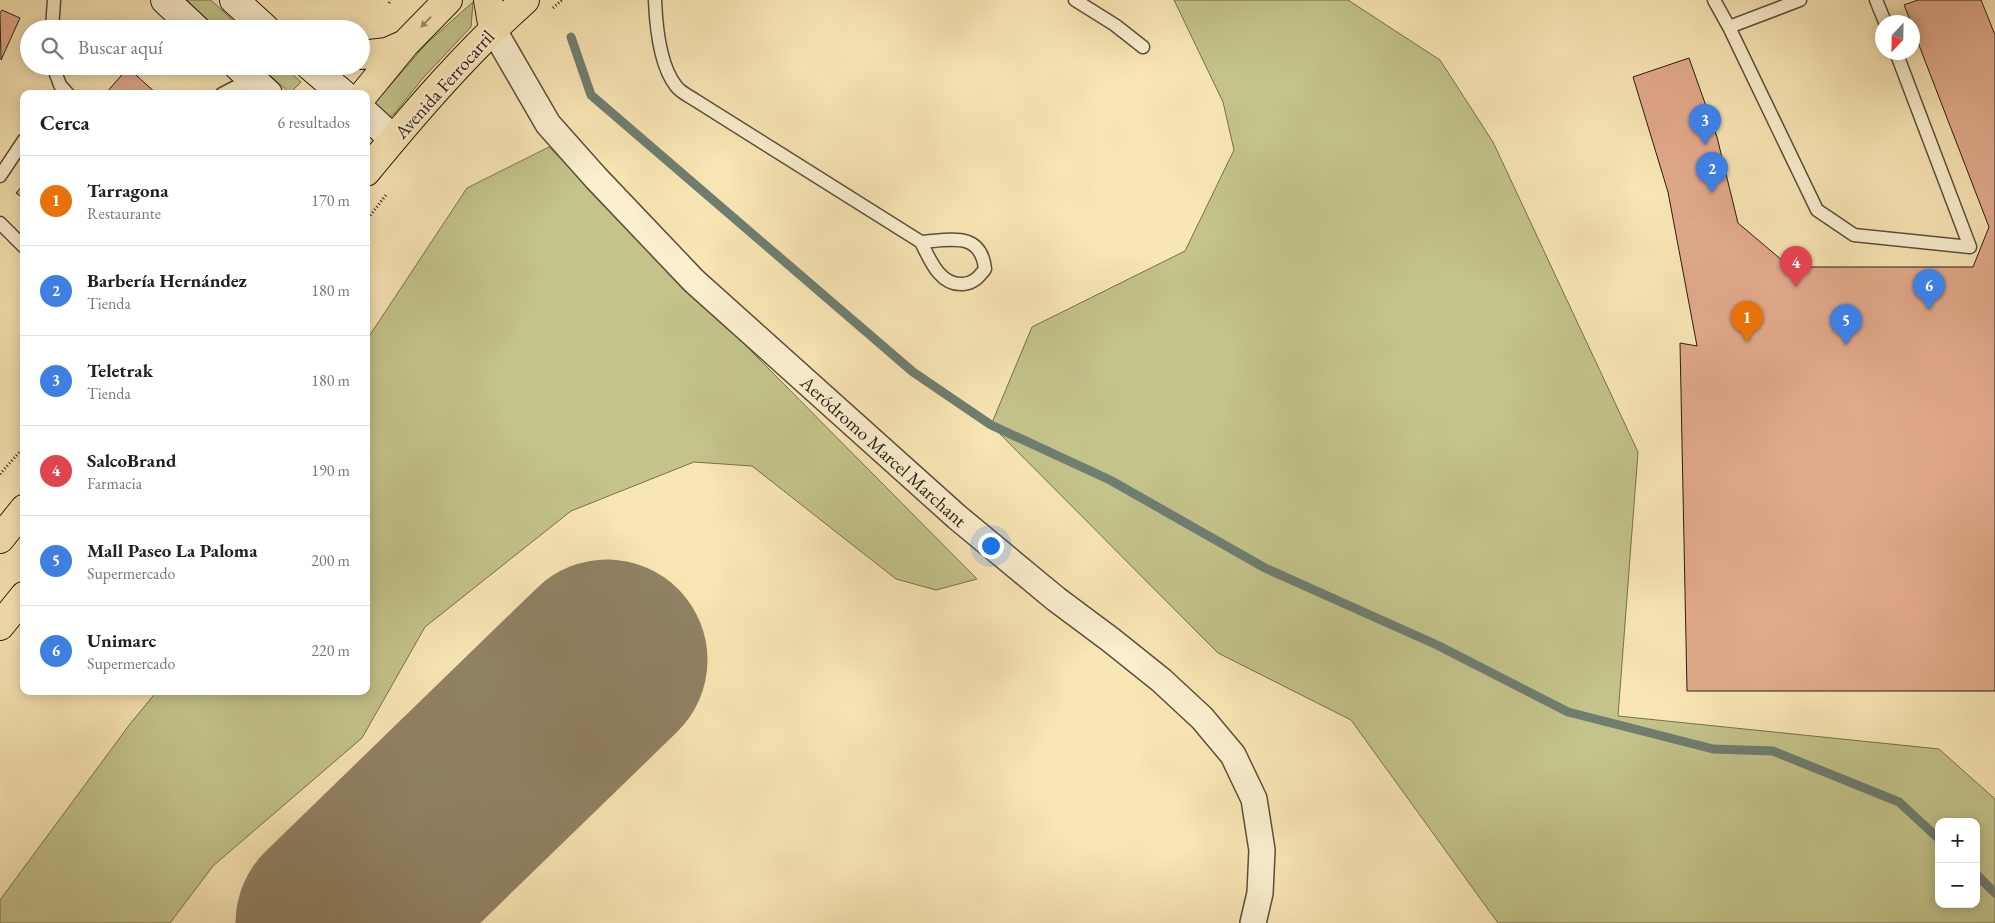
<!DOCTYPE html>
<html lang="es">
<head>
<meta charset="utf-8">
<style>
	body { margin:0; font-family:"EB Garamond",serif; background:#f2f2f2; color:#222 }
	.controls { position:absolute; right:15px; bottom:15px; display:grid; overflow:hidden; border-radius:10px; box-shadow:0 2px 12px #0003 }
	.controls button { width:45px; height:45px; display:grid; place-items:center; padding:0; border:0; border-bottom:1px solid #e0e0e0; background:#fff; color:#222; font:25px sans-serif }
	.compass { position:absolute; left:1875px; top:15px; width:45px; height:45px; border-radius:50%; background:#fff; box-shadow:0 2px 12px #0003; rotate:202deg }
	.you { position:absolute; left:990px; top:545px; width:18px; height:18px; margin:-12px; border:4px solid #fff; border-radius:50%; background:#1a73e8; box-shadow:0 0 0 8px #1a73e833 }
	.badge { display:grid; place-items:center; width:32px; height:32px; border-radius:50%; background:#8f2418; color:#fff; font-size:16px; font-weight:700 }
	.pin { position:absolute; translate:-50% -41px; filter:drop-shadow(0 1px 2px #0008) }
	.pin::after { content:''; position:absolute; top:26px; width:18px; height:15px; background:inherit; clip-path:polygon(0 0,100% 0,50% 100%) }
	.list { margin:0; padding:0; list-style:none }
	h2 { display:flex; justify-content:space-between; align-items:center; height:65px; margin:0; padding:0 20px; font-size:21px }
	h2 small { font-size:16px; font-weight:400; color:#767676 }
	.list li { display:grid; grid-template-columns:32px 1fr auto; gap:15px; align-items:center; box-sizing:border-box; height:90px; padding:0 20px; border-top:1px solid #e0e0e0 }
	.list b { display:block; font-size:19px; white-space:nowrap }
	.list p { margin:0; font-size:16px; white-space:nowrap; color:#767676 }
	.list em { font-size:16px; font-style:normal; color:#767676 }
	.icon { flex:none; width:28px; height:28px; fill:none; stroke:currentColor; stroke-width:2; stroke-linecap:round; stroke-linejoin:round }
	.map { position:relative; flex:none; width:1995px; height:923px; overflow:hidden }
	.search { position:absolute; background:#fff; box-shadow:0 2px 12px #0003; left:20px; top:20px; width:350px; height:55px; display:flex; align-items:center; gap:12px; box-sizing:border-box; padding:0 18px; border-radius:28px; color:#767676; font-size:19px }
	.panel { position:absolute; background:#fff; box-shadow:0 2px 12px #0003; left:20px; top:90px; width:350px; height:605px; border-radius:10px }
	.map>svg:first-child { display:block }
</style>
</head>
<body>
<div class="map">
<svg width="1995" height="923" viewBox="0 0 1995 923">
	<rect width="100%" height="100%" fill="#f9e6b5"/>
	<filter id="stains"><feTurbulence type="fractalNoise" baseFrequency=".004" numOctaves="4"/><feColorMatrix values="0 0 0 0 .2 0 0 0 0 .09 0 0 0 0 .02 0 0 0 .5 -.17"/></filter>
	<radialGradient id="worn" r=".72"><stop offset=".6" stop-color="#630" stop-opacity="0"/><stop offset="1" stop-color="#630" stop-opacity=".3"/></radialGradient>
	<!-- green -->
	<path fill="#c3c38a" stroke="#76704f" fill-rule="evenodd" d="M187,0H211L242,29H217Z
		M1174,0H1348L1440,60L1493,142L1638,452L1618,716L1939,749L1995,799V923H1498L1351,720L1218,653L991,425L1032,327L1185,251L1234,150L1223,102ZM1939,822H1976V904H1939Z
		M473,2L471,27L424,77L394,114L387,119L373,105L427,43Z
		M259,66H283L301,82L290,93Z
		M549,147L977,579L936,590L896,579L752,466L694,462L571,511L425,627L362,738L213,866L170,923H0V900L130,724L157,691H366V341L467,188Z"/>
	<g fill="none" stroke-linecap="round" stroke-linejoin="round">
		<!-- stream -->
		<path stroke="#6f7e71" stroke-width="9" d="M571,37L591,95L913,372L991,425L1110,480L1265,568L1437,645L1568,712L1713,749L1773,751L1899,802L1939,839
			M1976,874L1995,893"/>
		<!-- runway -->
		<path stroke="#908264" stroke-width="201" d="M336,923L607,660"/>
	</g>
	<!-- building -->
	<path fill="#e2aa8c" stroke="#281d14" d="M1918,0H1981L1995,35V691H1687L1680,343L1697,346L1668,192L1633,77L1689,58L1717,137L1738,223L1790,267H1973L1989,227L1912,27V22H1911L1904,5Z
		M2,10L20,18L1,60L0,13Z
		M128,68L157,94H105Z
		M24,184V199L16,193Z"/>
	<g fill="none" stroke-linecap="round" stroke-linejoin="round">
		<!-- service casing -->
		<g stroke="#5c4f3c" stroke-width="15">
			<path id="service" d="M655,0C656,25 660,66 676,86C680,92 689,96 695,100L921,242C930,260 940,286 963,284C974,283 979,277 985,269C981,231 950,240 921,242
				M1075,0L1115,25L1143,47
				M1714,0L1729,27L1817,210L1854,235L1970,247L1896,52
				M1876,0L1885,22
				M1729,27L1800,0
				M52,29L54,0
				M53,66L60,85L68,94
				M222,94L251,79
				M0,176L24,140
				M0,223L24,247"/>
		</g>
		<!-- minor casing -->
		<g stroke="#5c4f3c" stroke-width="28">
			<path id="minor" d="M493,29L548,124L596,178L694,281L957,517L1056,599L1111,640L1161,680L1202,718L1233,755L1254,799L1262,850L1260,893L1253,923"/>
		</g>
		<!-- secondary casing -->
		<g stroke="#281d14" stroke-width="30">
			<path id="secondary" d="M165,0L196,29
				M234,0L266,29
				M238,66L268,94
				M310,66L343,94
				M366,114L393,139"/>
		</g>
		<!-- primary casing -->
		<g stroke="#281d14" stroke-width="30">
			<path id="primary" d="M488,0L493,29
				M361,55L387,52L405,44
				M364,94L405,44L448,0
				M366,172C416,111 467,52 525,0
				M0,539L24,509
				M0,626L24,596"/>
		</g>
		<!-- path -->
		<path stroke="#281d14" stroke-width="3" stroke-dasharray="1 2.5" stroke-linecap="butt" d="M389,3L391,0
			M553,8L562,0
			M366,221L386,195
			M0,474L24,447"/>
		<!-- service -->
		<use href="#service" stroke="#fbefcf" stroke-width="12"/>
		<!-- minor -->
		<use href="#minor" stroke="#fbefcf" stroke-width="25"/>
		<!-- secondary -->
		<use href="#secondary" stroke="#fbefcf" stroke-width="28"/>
		<!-- primary -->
		<use href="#primary" stroke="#f9e6b5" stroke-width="28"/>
	</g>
	<!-- one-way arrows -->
	<defs><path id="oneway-solid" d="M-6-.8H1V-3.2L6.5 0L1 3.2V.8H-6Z" transform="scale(1.25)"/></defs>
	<use fill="#9b8c6d" href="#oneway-solid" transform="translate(426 22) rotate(134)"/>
	<g text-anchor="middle" stroke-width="5" stroke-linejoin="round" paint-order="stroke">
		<!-- street labels -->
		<g font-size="19" fill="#281d14" stroke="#fbefcf">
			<text transform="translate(444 84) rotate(-48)" y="7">Avenida Ferrocarril</text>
			<text transform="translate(884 451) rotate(42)" y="7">Aeródromo Marcel Marchant</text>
		</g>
	</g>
	<rect width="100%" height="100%" filter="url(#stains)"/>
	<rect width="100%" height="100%" fill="url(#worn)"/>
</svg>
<div class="controls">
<button>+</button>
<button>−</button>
</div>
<svg class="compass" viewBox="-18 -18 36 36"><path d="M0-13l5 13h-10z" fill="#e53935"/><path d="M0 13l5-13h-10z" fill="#767676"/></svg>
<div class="you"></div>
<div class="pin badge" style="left:1747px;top:342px;background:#e8710a">1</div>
<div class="pin badge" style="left:1712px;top:193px;background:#3f7fe0">2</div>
<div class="pin badge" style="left:1705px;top:145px;background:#3f7fe0">3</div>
<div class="pin badge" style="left:1796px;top:287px;background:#e0444e">4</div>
<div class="pin badge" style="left:1846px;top:345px;background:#3f7fe0">5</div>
<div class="pin badge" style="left:1929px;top:310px;background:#3f7fe0">6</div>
<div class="search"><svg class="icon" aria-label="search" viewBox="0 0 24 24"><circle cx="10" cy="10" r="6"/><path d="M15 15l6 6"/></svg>Buscar aquí</div>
<section class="panel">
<h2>Cerca<small>6 resultados</small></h2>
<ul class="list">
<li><span class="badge" style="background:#e8710a">1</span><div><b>Tarragona</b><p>Restaurante</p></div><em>170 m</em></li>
<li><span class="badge" style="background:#3f7fe0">2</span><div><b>Barbería Hernández</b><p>Tienda</p></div><em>180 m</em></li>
<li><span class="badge" style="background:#3f7fe0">3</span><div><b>Teletrak</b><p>Tienda</p></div><em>180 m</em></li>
<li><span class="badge" style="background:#e0444e">4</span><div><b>SalcoBrand</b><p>Farmacia</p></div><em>190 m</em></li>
<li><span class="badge" style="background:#3f7fe0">5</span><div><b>Mall Paseo La Paloma</b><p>Supermercado</p></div><em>200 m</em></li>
<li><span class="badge" style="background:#3f7fe0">6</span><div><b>Unimarc</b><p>Supermercado</p></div><em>220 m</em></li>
</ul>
</section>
</div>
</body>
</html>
